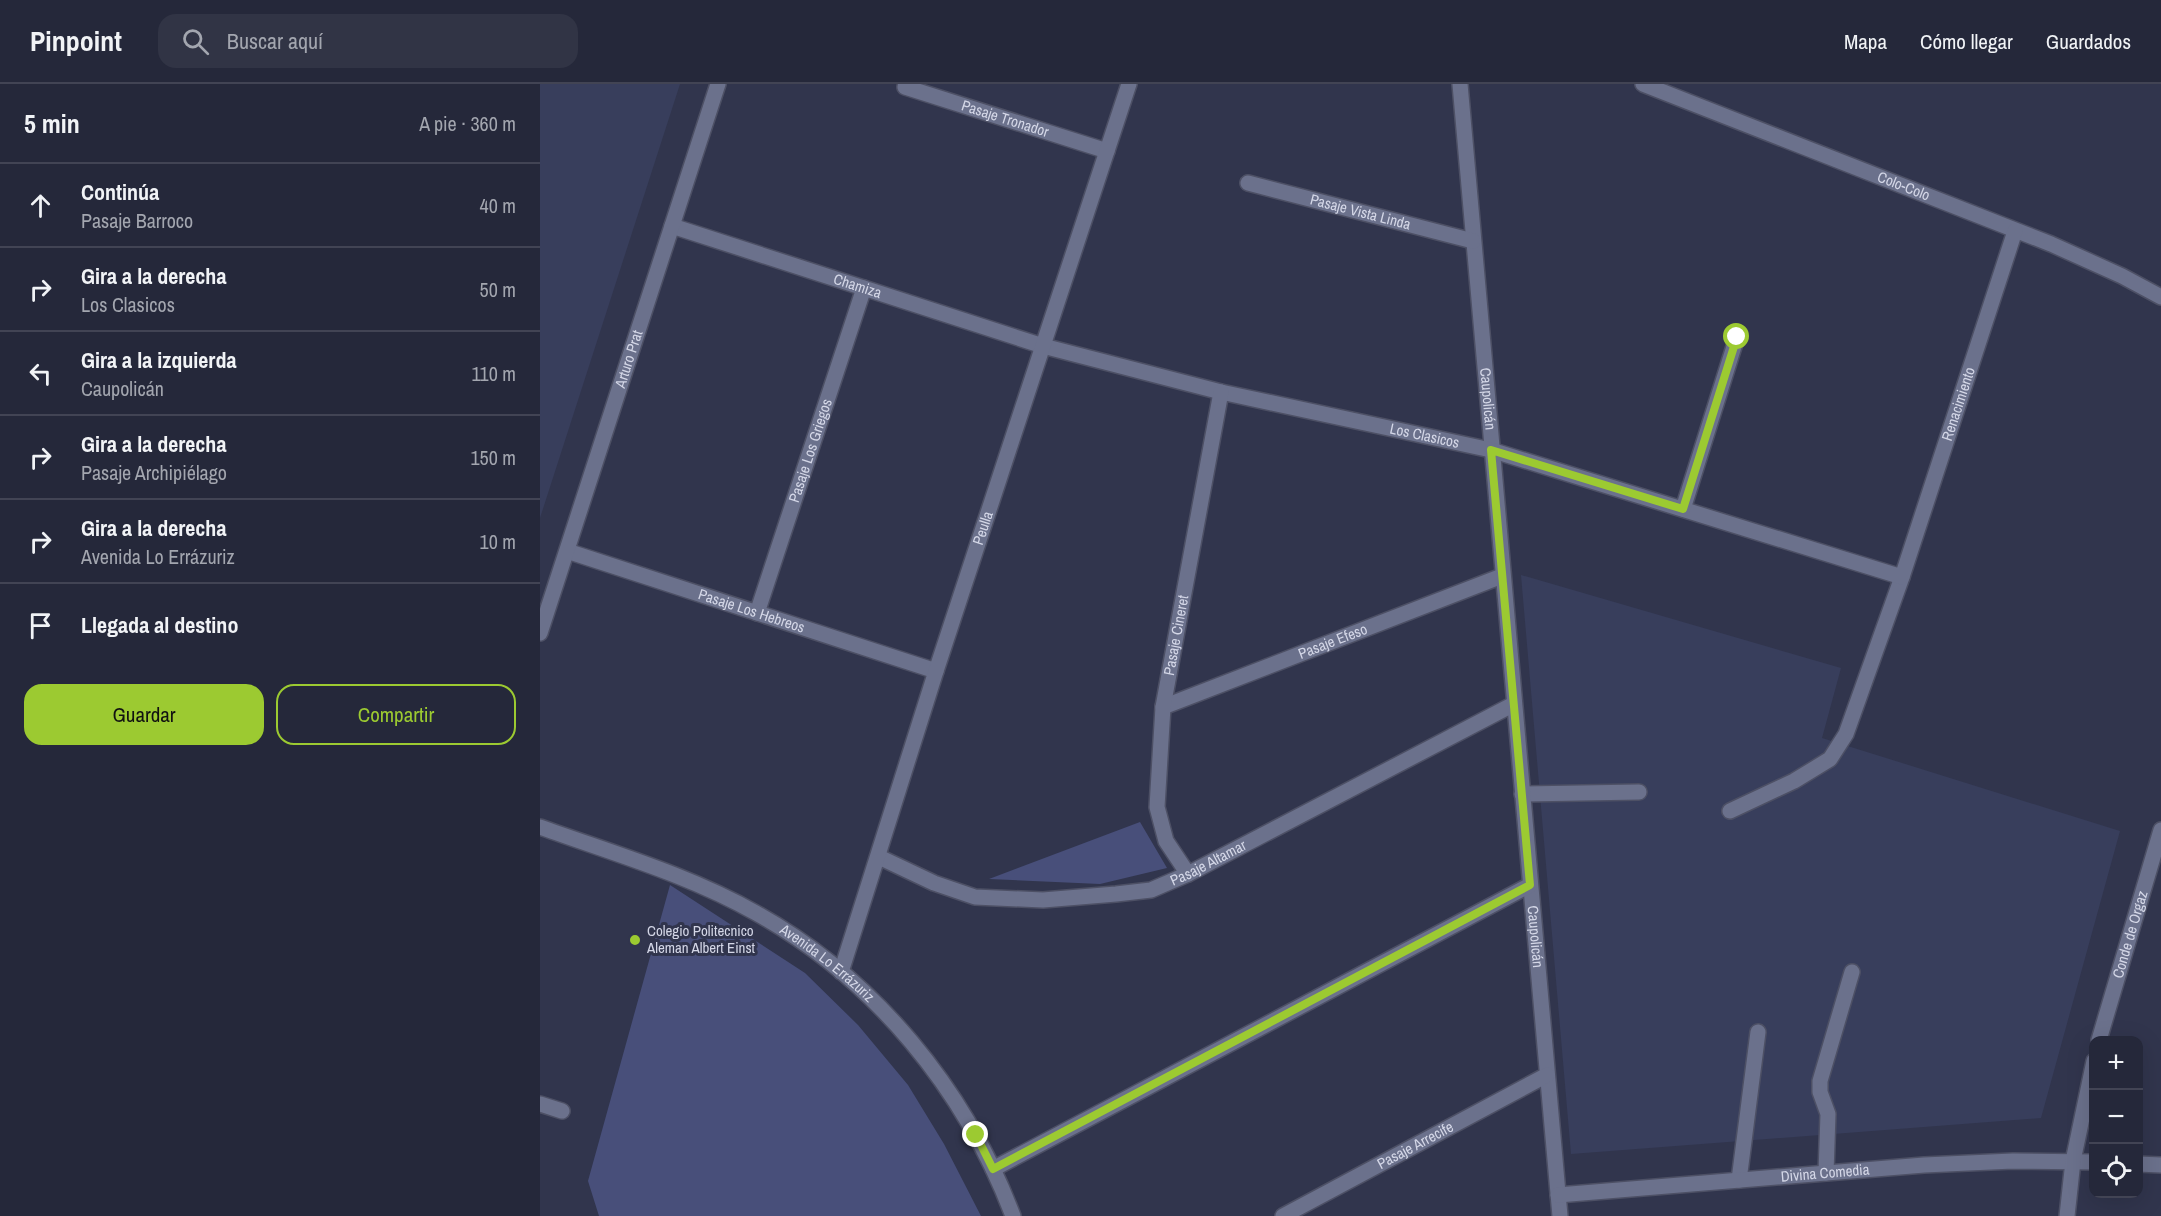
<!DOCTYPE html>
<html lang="es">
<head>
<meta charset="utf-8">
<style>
	body { margin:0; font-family:"Archivo Narrow",sans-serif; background:#313445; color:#f1f3f6 }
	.controls { position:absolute; right:18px; bottom:18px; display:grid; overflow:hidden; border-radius:12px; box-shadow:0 6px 24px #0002 }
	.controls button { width:54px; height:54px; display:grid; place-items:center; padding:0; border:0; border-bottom:2px solid #424454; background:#25283a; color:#f1f3f6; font:30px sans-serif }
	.stop { position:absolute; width:18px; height:18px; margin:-14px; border:4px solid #9cca31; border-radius:50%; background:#fff }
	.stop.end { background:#9cca31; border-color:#fff; box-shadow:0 2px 6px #0008 }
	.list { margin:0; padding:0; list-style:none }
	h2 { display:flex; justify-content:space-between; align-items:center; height:78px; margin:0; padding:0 24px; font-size:26px }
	h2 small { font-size:20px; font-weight:400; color:#a3a6af }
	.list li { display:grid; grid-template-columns:39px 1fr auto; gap:18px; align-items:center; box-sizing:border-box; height:84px; padding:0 24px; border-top:2px solid #424454 }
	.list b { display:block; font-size:22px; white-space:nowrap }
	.list p { margin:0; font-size:20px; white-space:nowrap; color:#a3a6af }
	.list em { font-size:20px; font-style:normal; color:#a3a6af }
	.actions { display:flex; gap:12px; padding:18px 24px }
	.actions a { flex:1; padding:14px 0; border:2px solid #9cca31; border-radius:18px; text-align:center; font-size:21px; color:#9cca31 }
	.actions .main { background:#9cca31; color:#111 }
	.icon { flex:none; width:33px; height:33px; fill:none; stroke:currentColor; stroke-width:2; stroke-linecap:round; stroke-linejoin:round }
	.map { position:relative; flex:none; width:1621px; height:1132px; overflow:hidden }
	header { display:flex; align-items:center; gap:36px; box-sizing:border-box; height:84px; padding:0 30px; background:#25283a; border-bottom:2px solid #424454 }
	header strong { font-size:28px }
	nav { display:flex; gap:33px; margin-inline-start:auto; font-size:21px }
	.search { width:420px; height:54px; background:#313445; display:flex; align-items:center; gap:15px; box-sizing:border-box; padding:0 21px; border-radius:18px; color:#a3a6af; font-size:22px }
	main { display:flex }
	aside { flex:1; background:#25283a }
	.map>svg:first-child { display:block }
</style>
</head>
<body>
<header>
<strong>Pinpoint</strong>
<div class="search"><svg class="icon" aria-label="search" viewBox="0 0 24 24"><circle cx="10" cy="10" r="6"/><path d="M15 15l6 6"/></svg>Buscar aquí</div>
<nav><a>Mapa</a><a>Cómo llegar</a><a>Guardados</a></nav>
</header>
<main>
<aside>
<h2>5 min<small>A pie · 360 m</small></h2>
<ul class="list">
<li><svg class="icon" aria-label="ahead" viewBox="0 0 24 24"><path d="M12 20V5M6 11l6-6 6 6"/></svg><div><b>Continúa</b><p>Pasaje Barroco</p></div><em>40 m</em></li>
<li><svg class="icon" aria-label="right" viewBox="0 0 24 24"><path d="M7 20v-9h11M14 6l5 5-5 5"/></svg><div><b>Gira a la derecha</b><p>Los Clasicos</p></div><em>50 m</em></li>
<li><svg class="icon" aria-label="left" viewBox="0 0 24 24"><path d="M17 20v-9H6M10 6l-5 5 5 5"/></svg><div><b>Gira a la izquierda</b><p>Caupolicán</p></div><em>110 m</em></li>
<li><svg class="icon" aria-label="right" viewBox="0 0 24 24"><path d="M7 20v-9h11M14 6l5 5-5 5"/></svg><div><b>Gira a la derecha</b><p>Pasaje Archipiélago</p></div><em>150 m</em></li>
<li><svg class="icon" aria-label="right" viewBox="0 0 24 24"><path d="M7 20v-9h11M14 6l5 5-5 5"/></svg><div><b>Gira a la derecha</b><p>Avenida Lo Errázuriz</p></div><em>10 m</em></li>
<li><svg class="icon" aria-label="arrive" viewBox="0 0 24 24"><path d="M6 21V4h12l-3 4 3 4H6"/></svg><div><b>Llegada al destino</b></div></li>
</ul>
<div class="actions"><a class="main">Guardar</a><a>Compartir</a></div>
</aside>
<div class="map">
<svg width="1621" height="1132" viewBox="0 0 1621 1132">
	<rect width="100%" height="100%" fill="#31354d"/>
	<!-- built -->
	<path fill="#383e5c" d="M0,0H140L0,434Z
		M981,491L1301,584L1282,654L1580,747L1501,1034L1031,1070Z"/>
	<!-- green -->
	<path fill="#484f7a" d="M600,738L627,784L560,800L449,795Z
		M130,801L265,889L318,941L368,1001L404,1060L441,1132H59L48,1097Z"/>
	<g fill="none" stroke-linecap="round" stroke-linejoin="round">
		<!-- lane casing -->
		<g stroke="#4d5065" stroke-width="18">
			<path id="lane" d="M982,710L1099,708
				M1190,727L1254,697L1290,675L1306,650L1362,493
				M1286,1089L1288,1030L1280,1008V997L1312,888
				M1199,1096L1218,948"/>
		</g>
		<!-- street casing -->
		<g stroke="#4d5065" stroke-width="18">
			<g id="street">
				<path id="s1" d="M920,0L1020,1132"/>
				<path id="s2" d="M1103,0L1511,160L1582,192L1621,213"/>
				<path id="s3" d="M365,3L567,67"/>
				<path id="s4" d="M708,99L933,157"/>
				<path id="s5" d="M132,142L503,262L681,308L951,366L1362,493L1475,147"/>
				<path d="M1143,425L1197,253"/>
				<path id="s6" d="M27,467L396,587"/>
				<path id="s7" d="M217,529L324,204"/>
				<path id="s8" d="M623,623L962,492"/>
				<path id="s9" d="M339,773L394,799L435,813L503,816L576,810L611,806L648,790L974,620"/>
				<path id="s10" d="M648,790L626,757L617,723L623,623L681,308"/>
				<path id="s11" d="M301,888L396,587L589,0"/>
				<path id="s12" d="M1559,956L1621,746"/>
				<path d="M0,1020L22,1027"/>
				<path d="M1598,1080L1621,1081"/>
				<path d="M453,1085L990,801"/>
				<path id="s13" d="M1018,1111L1384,1081L1473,1077L1554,1078"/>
				<path id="s14" d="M743,1132L1007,991"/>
				<path d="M1527,1132L1533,1077L1554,977"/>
			</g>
		</g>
		<!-- secondary casing -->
		<g stroke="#4d5065" stroke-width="18">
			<g id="secondary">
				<path id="s15" d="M0,549L178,0"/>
				<path id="s16" d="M0,743C72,769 149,791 216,829C335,895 425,1005 473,1132"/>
			</g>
		</g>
		<!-- lane -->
		<use href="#lane" stroke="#6b718c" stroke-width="15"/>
		<!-- street -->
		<use href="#street" stroke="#6b718c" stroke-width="15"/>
		<!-- secondary -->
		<use href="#secondary" stroke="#6b718c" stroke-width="15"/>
	</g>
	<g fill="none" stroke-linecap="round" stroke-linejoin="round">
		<!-- route -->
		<path stroke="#9cca31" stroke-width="8" d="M436,1051L453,1085L990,801L951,366L1143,425L1197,253"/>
	</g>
	<!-- markers -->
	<circle fill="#9cca31" stroke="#31354d" stroke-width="2" cx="95" cy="856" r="6"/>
	<g text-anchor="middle" stroke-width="6" stroke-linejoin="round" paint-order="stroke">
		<!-- street labels -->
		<g font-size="15" fill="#d4d7e7" stroke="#31354d">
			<text dy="5" stroke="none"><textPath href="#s3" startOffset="105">Pasaje Tronador</textPath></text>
			<text dy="5" stroke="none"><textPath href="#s2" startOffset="280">Colo-Colo</textPath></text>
			<text dy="5" stroke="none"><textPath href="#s4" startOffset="116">Pasaje Vista Linda</textPath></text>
			<text dy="5" stroke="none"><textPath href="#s5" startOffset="195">Chamiza</textPath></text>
			<text dy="5" stroke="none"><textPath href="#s15" startOffset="288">Arturo Prat</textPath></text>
			<text dy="5" stroke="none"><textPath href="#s1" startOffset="316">Caupolicán</textPath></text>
			<text dy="5" stroke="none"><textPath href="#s5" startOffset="1462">Renacimiento</textPath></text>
			<text dy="5" stroke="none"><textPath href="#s5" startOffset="782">Los Clasicos</textPath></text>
			<text dy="5" stroke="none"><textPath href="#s7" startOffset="171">Pasaje Los Griegos</textPath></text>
			<text dy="5" stroke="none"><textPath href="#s11" startOffset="466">Peulla</textPath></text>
			<text dy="5" stroke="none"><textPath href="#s6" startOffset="194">Pasaje Los Hebreos</textPath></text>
			<text dy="5" stroke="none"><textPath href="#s10" startOffset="248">Pasaje Cineret</textPath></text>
			<text dy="5" stroke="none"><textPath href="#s8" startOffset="182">Pasaje Efeso</textPath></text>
			<text dy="5" stroke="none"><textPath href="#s9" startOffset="344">Pasaje Altamar</textPath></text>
			<text dy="5" stroke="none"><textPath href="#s12" startOffset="110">Conde de Orgaz</textPath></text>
			<text dy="5" stroke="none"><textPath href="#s1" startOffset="856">Caupolicán</textPath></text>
			<text dy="5" stroke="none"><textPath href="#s16" startOffset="320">Avenida Lo Errázuriz</textPath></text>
			<text dy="5" stroke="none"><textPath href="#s14" startOffset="150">Pasaje Arrecife</textPath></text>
			<text dy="5" stroke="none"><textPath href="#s13" startOffset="268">Divina Comedia</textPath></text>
		</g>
		<!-- poi labels -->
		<g font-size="15" fill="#d4d7e7" stroke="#31354d" text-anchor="start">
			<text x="107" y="852">Colegio Politecnico<tspan x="107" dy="17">Aleman Albert Einst</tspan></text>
		</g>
	</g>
</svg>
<div class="controls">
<button>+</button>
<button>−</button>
<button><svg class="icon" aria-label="locate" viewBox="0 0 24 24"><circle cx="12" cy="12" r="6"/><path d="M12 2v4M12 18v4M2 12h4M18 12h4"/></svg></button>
</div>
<div class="stop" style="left:1197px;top:253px"></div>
<div class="stop end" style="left:436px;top:1051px"></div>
</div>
</main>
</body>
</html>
